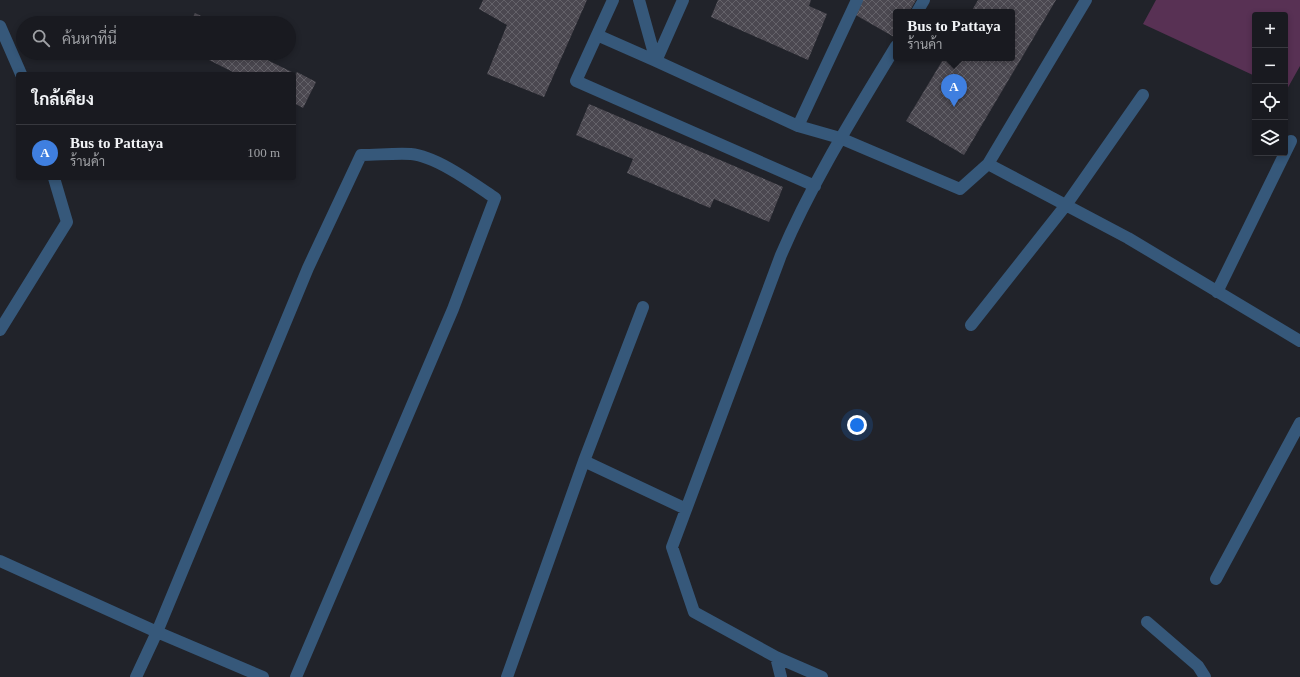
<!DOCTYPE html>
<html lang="th">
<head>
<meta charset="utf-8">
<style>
	body { margin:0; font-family:"Times New Roman",Sarabun,serif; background:#222329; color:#f1f3f6 }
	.controls { position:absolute; right:12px; top:12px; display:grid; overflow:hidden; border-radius:4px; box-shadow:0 2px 6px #0003 }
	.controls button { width:36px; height:36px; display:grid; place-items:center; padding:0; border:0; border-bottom:1px solid #37383e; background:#191a20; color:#f1f3f6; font:20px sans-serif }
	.you { position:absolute; left:857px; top:425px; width:14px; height:14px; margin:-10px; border:3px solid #fff; border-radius:50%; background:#1a73e8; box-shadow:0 0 0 6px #1a73e833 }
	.badge { display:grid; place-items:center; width:26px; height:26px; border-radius:50%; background:#ea580c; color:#fff; font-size:13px; font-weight:700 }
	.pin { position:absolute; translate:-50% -33px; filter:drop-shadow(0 1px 2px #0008) }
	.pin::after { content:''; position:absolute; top:21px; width:14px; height:12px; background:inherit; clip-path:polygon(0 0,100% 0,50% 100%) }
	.popup { position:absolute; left:893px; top:9px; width:122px; height:52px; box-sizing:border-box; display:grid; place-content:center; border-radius:4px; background:#191a20; filter:drop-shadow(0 1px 3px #0005); font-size:13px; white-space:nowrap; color:#9fa1a5 }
	.popup b { font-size:15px; color:#f1f3f6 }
	.popup::after { content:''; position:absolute; left:50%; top:100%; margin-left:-8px; border:8px solid transparent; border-top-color:#191a20 }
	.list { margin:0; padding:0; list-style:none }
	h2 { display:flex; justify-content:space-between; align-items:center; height:52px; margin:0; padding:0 16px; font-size:17px }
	h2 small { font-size:13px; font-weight:400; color:#9fa1a5 }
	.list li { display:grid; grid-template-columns:26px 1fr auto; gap:12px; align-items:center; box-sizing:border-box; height:56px; padding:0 16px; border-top:1px solid #37383e }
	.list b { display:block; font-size:15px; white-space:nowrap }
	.list p { margin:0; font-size:13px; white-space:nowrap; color:#9fa1a5 }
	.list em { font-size:13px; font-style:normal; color:#9fa1a5 }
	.icon { flex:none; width:22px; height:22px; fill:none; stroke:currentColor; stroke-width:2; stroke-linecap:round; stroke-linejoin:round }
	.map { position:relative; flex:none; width:1300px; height:677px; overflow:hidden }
	.search { position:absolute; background:#191a20; box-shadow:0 2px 6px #0003; left:16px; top:16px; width:280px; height:44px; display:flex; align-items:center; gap:10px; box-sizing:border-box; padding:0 14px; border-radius:22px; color:#9fa1a5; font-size:15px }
	.panel { position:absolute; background:#191a20; box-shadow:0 2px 6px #0003; left:16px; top:72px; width:280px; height:108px; border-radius:4px }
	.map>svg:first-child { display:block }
</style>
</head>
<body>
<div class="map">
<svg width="1300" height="677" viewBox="0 0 1300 677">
	<defs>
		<pattern id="building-cross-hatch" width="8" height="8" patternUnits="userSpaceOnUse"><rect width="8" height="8" fill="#4b4850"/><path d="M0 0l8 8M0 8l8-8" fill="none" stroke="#646269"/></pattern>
	</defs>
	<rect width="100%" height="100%" fill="#21232a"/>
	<!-- park -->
	<path fill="#583154" d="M1156,0H1300V66L1286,91L1285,90V15H1255V76L1143,24Z"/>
	<!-- building -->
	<path fill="url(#building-cross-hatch)" d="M483,0H587L544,97L487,74L507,25L479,9Z
		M718,0H811L809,6L827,14L808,60L711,17Z
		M862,0H916L909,12H896V34L894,37L854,14Z
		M978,0H1056L964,155L906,121L944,58H1012V12H971Z
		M195,13L215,23H190Z
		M195,53H261L259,56L296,74L297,72L316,82L303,108L294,103V74H237Z
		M589,104L783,187L769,222L714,199L710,208L627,173L633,159L576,135Z"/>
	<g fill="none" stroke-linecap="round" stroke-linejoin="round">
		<!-- minor -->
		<path stroke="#36587a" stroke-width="12" d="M613,0L576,81L815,186
			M639,0L656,61L798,126L840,138L960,189L988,164L1086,0
			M917,12L924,0
			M0,26L21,74
			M597,35L656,61L683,0
			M798,126L857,0
			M988,164L1128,238L1300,341
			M1217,292L1291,141
			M971,325L1066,205L1143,95
			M0,330L67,222L54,178
			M584,461L686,509
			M0,561L157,632L263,677
			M1216,579L1300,423
			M1147,622L1198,666L1205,677
			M776,657L781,677
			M136,677L157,632L308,268L361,155C377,155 395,153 411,154C436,156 474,184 495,198L453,309L296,677
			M507,677L584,461L643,307
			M822,677L776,657L694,612L672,547L781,255C812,182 855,114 896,46"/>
	</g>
</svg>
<div class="controls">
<button>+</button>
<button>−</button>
<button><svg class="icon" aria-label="locate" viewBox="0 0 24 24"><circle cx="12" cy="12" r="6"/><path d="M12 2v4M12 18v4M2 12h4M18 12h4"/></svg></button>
<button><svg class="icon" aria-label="layers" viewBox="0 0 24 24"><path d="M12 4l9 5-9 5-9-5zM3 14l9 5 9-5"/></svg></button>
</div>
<div class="you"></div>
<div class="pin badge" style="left:954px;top:107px;background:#3f7fe0">A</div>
<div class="popup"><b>Bus to Pattaya</b>ร้านค้า</div>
<div class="search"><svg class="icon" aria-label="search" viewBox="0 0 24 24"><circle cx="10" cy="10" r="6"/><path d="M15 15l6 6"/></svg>ค้นหาที่นี่</div>
<section class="panel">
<h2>ใกล้เคียง<small></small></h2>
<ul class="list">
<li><span class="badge" style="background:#3f7fe0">A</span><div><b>Bus to Pattaya</b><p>ร้านค้า</p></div><em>100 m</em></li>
</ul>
</section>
</div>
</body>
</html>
